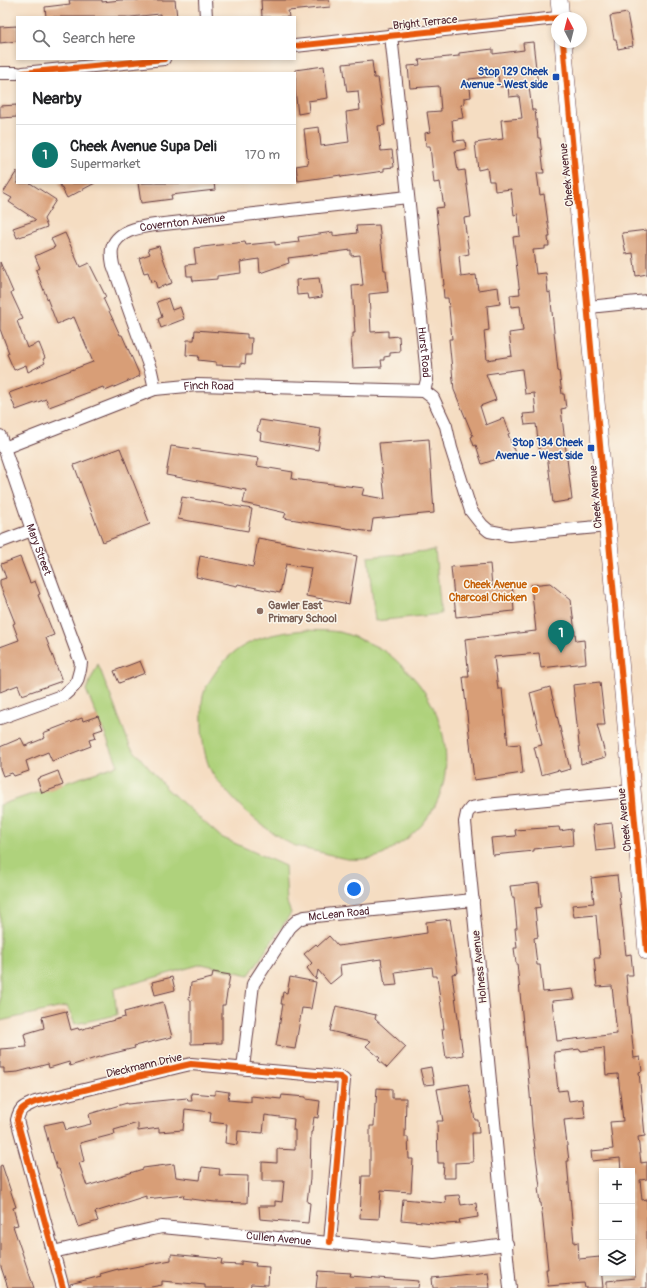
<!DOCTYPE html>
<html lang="en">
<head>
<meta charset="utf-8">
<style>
	body { margin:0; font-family:Pangolin,sans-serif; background:#f2f2f2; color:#202124 }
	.controls { position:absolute; right:12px; bottom:12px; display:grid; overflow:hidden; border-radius:0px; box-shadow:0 2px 6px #0003 }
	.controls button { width:36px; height:36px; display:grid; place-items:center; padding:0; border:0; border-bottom:1px solid #e0e0e0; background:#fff; color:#202124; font:20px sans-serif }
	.compass { position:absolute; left:551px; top:12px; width:36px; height:36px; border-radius:50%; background:#fff; box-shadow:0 2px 6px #0003; rotate:353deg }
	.you { position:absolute; left:354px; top:889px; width:14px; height:14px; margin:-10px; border:3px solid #fff; border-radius:50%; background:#1a73e8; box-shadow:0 0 0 6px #1a73e833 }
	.badge { display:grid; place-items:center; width:26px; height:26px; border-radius:50%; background:#0f766e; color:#fff; font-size:13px; font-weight:700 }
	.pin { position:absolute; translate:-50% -33px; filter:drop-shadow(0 1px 2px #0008) }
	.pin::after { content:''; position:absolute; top:21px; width:14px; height:12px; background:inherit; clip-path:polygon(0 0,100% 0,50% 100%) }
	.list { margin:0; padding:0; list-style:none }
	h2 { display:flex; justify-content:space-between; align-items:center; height:52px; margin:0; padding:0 16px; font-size:17px }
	h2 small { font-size:13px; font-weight:400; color:#757577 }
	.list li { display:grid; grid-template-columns:26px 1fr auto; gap:12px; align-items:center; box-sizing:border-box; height:60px; padding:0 16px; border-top:1px solid #e0e0e0 }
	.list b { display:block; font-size:15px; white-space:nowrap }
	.list p { margin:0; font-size:13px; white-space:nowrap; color:#757577 }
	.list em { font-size:13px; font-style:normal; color:#757577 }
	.icon { flex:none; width:22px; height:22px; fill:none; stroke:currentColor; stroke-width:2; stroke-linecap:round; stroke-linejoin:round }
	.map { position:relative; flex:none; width:647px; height:1288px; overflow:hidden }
	.search { position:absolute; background:#fff; box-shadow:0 2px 6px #0003; left:16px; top:16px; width:280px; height:44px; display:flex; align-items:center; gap:10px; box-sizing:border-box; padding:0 14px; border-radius:0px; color:#757577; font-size:15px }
	.panel { position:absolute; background:#fff; box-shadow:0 2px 6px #0003; left:16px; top:72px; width:280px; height:112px; border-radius:0px }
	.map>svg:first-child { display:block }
</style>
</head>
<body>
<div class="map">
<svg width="647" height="1288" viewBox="0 0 647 1288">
	<rect width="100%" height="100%" fill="#fbf7ec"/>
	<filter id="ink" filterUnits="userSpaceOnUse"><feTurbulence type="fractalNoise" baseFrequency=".025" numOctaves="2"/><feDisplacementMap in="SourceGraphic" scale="8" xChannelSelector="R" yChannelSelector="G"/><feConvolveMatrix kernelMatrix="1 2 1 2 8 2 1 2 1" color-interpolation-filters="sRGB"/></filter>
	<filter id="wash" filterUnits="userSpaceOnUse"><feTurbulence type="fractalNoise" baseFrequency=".012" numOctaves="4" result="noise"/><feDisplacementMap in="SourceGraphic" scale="16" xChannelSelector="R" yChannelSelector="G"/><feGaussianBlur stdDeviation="0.9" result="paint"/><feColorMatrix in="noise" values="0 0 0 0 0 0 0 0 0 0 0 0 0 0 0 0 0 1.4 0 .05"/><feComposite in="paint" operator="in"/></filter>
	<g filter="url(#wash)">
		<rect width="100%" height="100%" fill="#f5ddc2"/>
		<!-- green -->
		<path fill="#afd27b" stroke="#7c7853" d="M435,550L441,614L375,621L368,557Z
			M306,630C318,631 331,630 343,633C353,636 372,644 381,649C388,653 395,659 401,665C457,714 466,805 396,846C391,849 386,854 380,856C370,859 357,860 347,859C341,858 334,856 328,854C315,851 301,849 289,843C283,840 278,836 273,833C256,821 242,809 229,794C223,787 217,781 212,773C204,757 202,740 202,722C202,714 201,704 203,696C205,688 210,680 215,673C236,641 269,633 306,630Z
			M98,664L130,746L167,789L221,837L285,866L287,903L291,913L249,975L202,964L114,989L117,1015L75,1024L67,1006L0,1021V805L118,765L86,690Z"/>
		<g id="blocks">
			<!-- building -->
			<path fill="#d89e77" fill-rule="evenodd" d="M69,0H102V2L121,0H175L177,17H160V14L131,17H46L45,7L70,4Z
				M261,0H329L330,7L288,11L289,17H262Z
				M627,13L633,46L618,49L616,39H614L610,16Z
				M17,26V41L0,43V27Z
				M533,42L538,86L529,87L532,110H535L538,138H540L544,173H537L540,195L544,194L550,237H548L549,246H545V249L533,250L536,274L546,273L548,293L550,292L558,371H559L562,394H564L566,408L561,409L572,500L553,503L547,454L540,455L536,424L525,425L523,414L536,413L534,393L525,394L522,369L486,374L496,400L480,406L486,425L504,418L510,433L508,434L515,453L482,464L476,445L474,446L471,437L473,436L454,390L449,339H452L448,298H444L443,285H444L436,208L444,207L440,182L434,183L430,146H426L425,133L430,132L427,112L441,111L439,86L410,88L408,66L420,65L419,60L459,56V53L493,49V54L524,50L523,43ZM498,76L500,87L508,86L509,97L519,96L522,118L501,120L503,139L475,143L478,170L487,168L489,181H494L495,191L511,189L514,215L518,214L520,236L513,237L520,294L510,295L511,307L520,306L523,331L509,333L512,356L487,360L484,331L489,330L487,306L500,304L498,287L478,290L476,275L461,277L459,256L469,254L464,218L471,217L465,170L458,171L455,151L466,149L465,140L454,141L452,120L463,118L461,105L464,104V98L471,97L469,79Z
				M372,61L374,78H378L385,125L378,126L381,151L392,150L394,167L384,168V171L341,177V175L298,181L296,166L308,164L304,129L319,127L321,146L349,142L346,112L360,110L358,91L347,92L343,64Z
				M324,66L328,98L308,101L309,112L298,114L295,90V70Z
				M17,105V117L0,118V106Z
				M17,171V183H30L56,200L44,219L47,227L17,238L13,228L36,220L9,202L12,198L3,193Z
				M59,183H95L67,198Z
				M138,183H214L215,190L171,195L172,199L141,203Z
				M379,225L384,270H386L388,292L369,294L371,332L388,331V337L399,336L400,352L390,353V356L384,357V360H381L382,367L353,368L351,338H353V333H355L352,286L363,285L360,255L351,256V250L288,258L289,263L260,273L259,259L240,262L241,273L217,276V279L193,281L192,276H187L186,265L196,264L194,248L245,242L246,245L275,242V245L299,242L298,237L333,232V236L357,233L356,226Z
				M647,230V274L636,276L633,253L626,254L622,233Z
				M65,233L80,267L89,263L106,297L103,298L120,335H122L140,376L105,391L103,387L49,407L46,399L16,410L9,393L93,362L74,317L57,324L36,270L40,268L35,256L55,247L51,239Z
				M159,246L172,283L157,288L155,281L151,282L148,272L144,273L139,258L150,254L148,249Z
				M0,262L13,292L11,293L23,319L17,321L27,348L39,343L45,358L43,359L45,363L28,372L26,365L14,370L7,354L9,353L0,329Z
				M319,278L322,297L309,299L308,294L297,295L296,280Z
				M168,298L172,310L180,307L184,319L161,328L158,319L162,317L157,302Z
				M195,330L247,334V338H252L251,355H246L245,364L241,363V366L216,365V362L198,360L199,356L186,355L187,340H194Z
				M260,420L321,429L318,450L260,440L261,433L257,431Z
				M429,439L434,513L373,519L371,532L284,518L286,513L243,503L246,490L166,475L171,446L259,458L257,466L293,472L292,479L364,488L362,495L385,499L379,443Z
				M120,448L150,524L103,542L74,465Z
				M182,497L252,509L248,531L178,519Z
				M258,538L357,556L349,604L306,596L311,568L286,564L280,593L238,584L237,586L196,577L200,556L253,567Z
				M20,557L30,583L35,581L40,594L38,595L54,635L46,638L62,681L22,695L18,685L0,692V647L19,640L13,624L15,623L0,585V580L6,578L1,564Z
				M490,564L492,586L512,584L514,611L456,617L451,567Z
				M550,583L571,600L576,641L584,640L586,663L541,668L539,653L494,657L498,689H502L508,745L520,744L523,773L474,780L463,677H469L465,639L536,631L531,585Z
				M140,661L145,673L119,683L114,671Z
				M600,682L605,725H597L606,757L581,764L573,685Z
				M550,687L570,769L560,772L559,770L541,775L534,747L542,745L530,693Z
				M98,716L103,729L94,732L96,738L89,740L91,746L52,761L48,752L26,761L29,771L14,776L12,773L3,776L0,768V747L21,738L25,746L45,738L43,733L82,718L83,721Z
				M58,771L63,785L42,793L37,779Z
				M612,823L615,849L596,851L593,825Z
				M559,827L560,831L572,829L573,845L534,849V851L493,855L491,838L516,836L515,830Z
				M617,875L626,955L631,954L633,975H626L634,1058L640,1057L642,1071L639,1072L645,1136L638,1137L641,1163L647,1162V1179L640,1180L642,1200L647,1199V1288H607V1281L635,1278L632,1246V1171H621L620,1158L592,1161L591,1151L613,1149L610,1122L623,1121L618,1074L606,1075L604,1048L581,1051L580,1049L554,1052L558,1091L567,1090L569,1101L583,1099L585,1118L564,1120L569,1161H567L574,1243L578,1242L579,1259L600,1257L603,1288H585L584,1283L548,1286L546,1269H548L541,1203H540L538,1188L540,1187L532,1126L530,1094L517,963H516L514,948H517L515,928H517L514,897H512L510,886L539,883L541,907L535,908L538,937L534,938L537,965H540L543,992L573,989L575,999L552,1001L557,1041L617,1034L612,986L597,987L594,958H600L596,915L574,917L572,905L594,903L591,878Z
				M450,919L458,973L452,974L463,1055L446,1058L442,1029H444L437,976H433L432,967L395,972L397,985L385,986L381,959L340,965L341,975L330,984L318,970L316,980L307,968L312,963L304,954L316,944L318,946L329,936L338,946L388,939L427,933L426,922Z
				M213,972L230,975L225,1005H222V1043L191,1044V1000H189L191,983L212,978Z
				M172,977L175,990L155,995L152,982Z
				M290,977L316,982L311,1009L302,1008L295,1049L276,1046L283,1004H281L283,992L287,993Z
				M163,1002L172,1037L134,1046L135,1048L102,1056L70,1066L69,1062L49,1068L48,1064L18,1072L4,1073V1068H0V1049L27,1047L24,1034L44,1028L42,1017L66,1011L71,1030L78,1028L79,1030L125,1017L124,1012Z
				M336,1006L376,1015L375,1019L406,1047L387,1068L378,1060L380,1058L366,1046L371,1041L330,1031Z
				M431,1067L434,1084L424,1085L420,1069Z
				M468,1084L475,1120H478L479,1133H472L473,1162L455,1163V1178H443L444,1163H438L437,1121H443L437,1089Z
				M377,1088L392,1089V1098H406L405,1137H408L409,1159H413L411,1192L381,1190L379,1219L360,1218L362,1176H370V1126H374L375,1104H376Z
				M215,1090L229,1092L228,1100L251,1102V1096L281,1099L282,1095L306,1097V1099L320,1101L318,1118L314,1117L312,1132H311L310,1178L307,1202L310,1203L308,1223L260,1219L259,1206H275V1201L282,1202L284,1181H262V1162L277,1163V1149L295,1150V1130H293L294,1119L265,1115L263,1133L238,1131L237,1145L225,1143L227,1124L210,1122L211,1112L185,1109L183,1130L159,1132V1128L138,1131V1123L114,1130L115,1134L80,1143L84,1161L79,1163L87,1186L143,1169V1168L174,1164L176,1177L200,1180L202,1167L220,1169L219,1175L248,1176L247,1203L215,1202L183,1198L184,1195L146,1199V1196L95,1212L98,1221L78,1227L59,1169H57L52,1152L51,1153L44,1125L63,1121L66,1130L91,1124L89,1114L127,1103V1104L187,1098L188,1101H192L191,1093L215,1095Z
				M2,1165L16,1207L13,1208L18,1225L13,1226L34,1288H8L0,1264V1166Z
				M459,1195L461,1205L476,1203L478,1217L459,1220L460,1223L446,1224L401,1220L403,1199L446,1203L445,1196Z
				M171,1254L222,1259L221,1264L241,1265V1261L256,1263L255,1266L269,1267L268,1285L251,1284L250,1288H205V1285L162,1281V1285L146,1288H70V1284L101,1276L100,1274L118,1269V1270L171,1260Z
				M318,1271L351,1273L350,1276L419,1281L418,1288H316Z
				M488,1272L490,1288H433L432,1278Z"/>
		</g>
	</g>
	<g filter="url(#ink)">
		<use href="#blocks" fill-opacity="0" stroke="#643c42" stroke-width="1"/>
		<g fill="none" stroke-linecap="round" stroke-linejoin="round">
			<!-- street casing -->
			<g stroke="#643c42" stroke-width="14">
				<g id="street">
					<path d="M205,0L206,17"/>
					<path id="s1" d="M391,35L426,365L427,380L424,391L433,398L439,411L446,426L451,448L471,511L482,525L489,531L510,535L608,526"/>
					<path d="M295,46L557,18"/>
					<path d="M0,73H17"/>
					<path d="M23,73L164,59"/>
					<path d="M589,307L647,301"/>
					<path id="s2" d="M155,389L151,371L113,265C112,260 111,254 112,249C116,231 139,227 155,225L408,197"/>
					<path id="s3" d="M0,436L32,530L81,663L80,670L77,681L74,686L64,695L0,718"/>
					<path id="s4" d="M4,448L155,389L197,385L424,391"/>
					<path d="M0,542L32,530"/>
					<path id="s5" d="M243,1068L253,984L290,927L299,919L305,917L473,900"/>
					<path id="s6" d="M53,1252L152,1229L162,1227L434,1253L507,1244"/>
					<path d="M63,1288L17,1120C20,1107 24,1107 35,1102L182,1066L191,1064L214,1066L340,1077L344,1080L330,1242"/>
					<path d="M510,1288L465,822L467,813L471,808L496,804L631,791"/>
				</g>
			</g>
			<!-- secondary casing -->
			<g stroke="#643c42" stroke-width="18">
				<path id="secondary" d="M559,0L561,18
					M563,42C592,345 617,648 647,951"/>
			</g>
			<!-- street -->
			<use href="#street" stroke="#fff" stroke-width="12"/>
			<!-- secondary -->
			<use href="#secondary" stroke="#fff" stroke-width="17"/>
			<!-- cycleway casing -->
			<g stroke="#fbf7ec" stroke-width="8">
				<path id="cycleway" d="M563,42C592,345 617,648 647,951
					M295,46L557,18
					M23,73L164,59
					M63,1288L17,1120C20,1107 24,1107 35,1102L182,1066L191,1064L214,1066L340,1077L344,1080L330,1242"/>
			</g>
			<!-- cycleway -->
			<use href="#cycleway" stroke="#e8590c" stroke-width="6"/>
		</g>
	</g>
	<!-- markers -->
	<g fill="#1a4fb4" stroke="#fbf7ec" stroke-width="1.5">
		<rect x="552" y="73" width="8" height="8" rx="2"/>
		<rect x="587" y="444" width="8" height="8" rx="2"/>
	</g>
	<circle fill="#e8710a" stroke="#fbf7ec" stroke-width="1.5" cx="535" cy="590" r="4"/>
	<circle fill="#8d6e63" stroke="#fbf7ec" stroke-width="1.5" cx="260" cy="611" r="4"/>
	<g text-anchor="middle" stroke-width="3" stroke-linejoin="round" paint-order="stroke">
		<!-- street labels -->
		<g font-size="11" fill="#4a1f2b" stroke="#fbf7ec">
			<text transform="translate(425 22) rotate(-6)" y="4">Bright Terrace</text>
			<text transform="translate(566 175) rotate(-96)" y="4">Cheek Avenue</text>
			<text dy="4" stroke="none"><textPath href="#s2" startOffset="227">Covernton Avenue</textPath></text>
			<text dy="4" stroke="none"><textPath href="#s1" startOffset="319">Hurst Road</textPath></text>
			<text dy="4" stroke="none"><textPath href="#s4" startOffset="216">Finch Road</textPath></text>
			<text transform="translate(595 497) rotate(-95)" y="4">Cheek Avenue</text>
			<text dy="4" stroke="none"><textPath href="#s3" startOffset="120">Mary Street</textPath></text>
			<text transform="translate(624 820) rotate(-96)" y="4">Cheek Avenue</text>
			<text dy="4" stroke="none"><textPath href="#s5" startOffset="205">McLean Road</textPath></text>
			<text transform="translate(479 967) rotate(-96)" y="4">Holness Avenue</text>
			<text transform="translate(144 1065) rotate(-13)" y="4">Dieckmann Drive</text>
			<text dy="4" stroke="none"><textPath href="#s6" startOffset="229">Cullen Avenue</textPath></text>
		</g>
		<!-- transit labels -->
		<g font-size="11" font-weight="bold" fill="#164399" stroke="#fbf7ec" text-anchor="end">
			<text x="548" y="75">Stop 129 Cheek<tspan x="548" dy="13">Avenue - West side</tspan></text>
			<text x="583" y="446">Stop 134 Cheek<tspan x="583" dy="13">Avenue - West side</tspan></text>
		</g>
		<!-- food labels -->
		<g font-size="11" font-weight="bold" fill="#c56008" stroke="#fbf7ec" text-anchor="end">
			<text x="527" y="588">Cheek Avenue<tspan x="527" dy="13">Charcoal Chicken</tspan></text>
		</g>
		<!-- education labels -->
		<g font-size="11" font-weight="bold" fill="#785e54" stroke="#fbf7ec" text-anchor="start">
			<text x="268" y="609">Gawler East<tspan x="268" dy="13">Primary School</tspan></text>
		</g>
	</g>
</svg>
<div class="controls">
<button>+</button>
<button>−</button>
<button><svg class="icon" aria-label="layers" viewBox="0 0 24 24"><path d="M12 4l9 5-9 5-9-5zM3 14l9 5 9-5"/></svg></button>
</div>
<svg class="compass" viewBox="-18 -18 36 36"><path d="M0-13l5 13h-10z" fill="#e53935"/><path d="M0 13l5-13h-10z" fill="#757577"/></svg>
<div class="you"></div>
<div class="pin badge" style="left:561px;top:653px">1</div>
<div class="search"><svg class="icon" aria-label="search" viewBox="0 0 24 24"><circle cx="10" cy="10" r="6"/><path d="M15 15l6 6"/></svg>Search here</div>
<section class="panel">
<h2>Nearby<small></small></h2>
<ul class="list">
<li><span class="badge">1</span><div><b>Cheek Avenue Supa Deli</b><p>Supermarket</p></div><em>170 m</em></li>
</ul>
</section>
</div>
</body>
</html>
